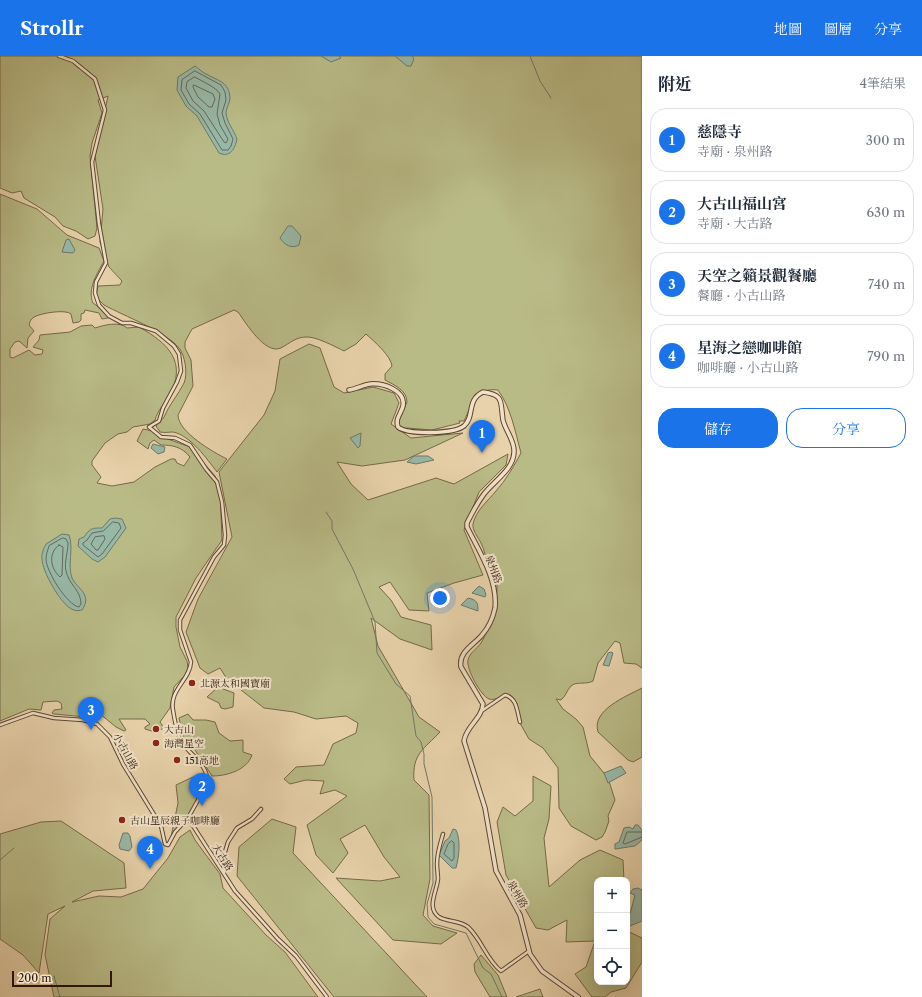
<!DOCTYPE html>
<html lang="zh-TW">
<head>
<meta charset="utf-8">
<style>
	body { margin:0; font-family:"Libre Caslon Text","Noto Serif TC",serif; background:#f2f2f3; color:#1f2937 }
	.controls { position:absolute; right:12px; bottom:12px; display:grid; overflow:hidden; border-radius:8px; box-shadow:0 4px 16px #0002 }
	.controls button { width:36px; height:36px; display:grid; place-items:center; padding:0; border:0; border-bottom:1px solid #e0e1e3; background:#fff; color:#1f2937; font:20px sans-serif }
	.scale { position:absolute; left:12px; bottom:10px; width:100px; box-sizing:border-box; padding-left:4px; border:2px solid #33170a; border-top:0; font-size:11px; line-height:14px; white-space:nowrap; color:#33170a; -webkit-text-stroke:3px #f0e2c8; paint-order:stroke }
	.you { position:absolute; left:440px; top:542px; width:14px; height:14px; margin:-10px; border:3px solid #fff; border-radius:50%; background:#1a73e8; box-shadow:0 0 0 6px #1a73e833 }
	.badge { display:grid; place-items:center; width:26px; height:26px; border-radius:50%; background:#1a73e8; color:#fff; font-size:13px; font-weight:700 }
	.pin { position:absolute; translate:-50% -33px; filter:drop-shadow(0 1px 2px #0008) }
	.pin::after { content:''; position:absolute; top:21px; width:14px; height:12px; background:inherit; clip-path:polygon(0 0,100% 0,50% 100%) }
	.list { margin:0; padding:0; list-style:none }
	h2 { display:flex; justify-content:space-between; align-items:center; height:52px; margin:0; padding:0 16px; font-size:17px }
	h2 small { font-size:13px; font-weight:400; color:#747a83 }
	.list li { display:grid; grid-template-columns:26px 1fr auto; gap:12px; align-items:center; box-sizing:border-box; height:64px; margin:0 8px 8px; padding:0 8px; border:1px solid #e0e1e3; border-radius:16px }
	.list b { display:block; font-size:15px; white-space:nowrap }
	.list p { margin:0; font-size:13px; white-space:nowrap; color:#747a83 }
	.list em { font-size:13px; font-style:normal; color:#747a83 }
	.actions { display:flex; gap:8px; padding:12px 16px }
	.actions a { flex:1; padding:9px 0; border:1px solid #1a73e8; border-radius:16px; text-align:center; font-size:14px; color:#1a73e8 }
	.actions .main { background:#1a73e8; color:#fff }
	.icon { flex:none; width:22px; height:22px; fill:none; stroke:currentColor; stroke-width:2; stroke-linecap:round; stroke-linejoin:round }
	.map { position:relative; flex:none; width:642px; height:941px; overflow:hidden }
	header { display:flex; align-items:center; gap:24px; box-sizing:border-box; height:56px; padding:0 20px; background:#1a73e8; color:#fff }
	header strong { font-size:19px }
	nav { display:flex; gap:22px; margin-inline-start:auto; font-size:14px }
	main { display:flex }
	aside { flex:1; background:#fff }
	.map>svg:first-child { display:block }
</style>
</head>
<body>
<header>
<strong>Strollr</strong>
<nav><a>地圖</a><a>圖層</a><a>分享</a></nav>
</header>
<main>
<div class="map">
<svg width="642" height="941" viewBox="0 0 642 941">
	<rect width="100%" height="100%" fill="#e8d2ab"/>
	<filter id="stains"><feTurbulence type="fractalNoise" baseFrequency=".005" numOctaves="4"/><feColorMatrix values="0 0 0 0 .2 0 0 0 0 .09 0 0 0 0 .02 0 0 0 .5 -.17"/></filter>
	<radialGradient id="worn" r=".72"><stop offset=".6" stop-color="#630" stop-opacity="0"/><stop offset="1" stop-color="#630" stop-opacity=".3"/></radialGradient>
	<!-- green -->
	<path fill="#b9bb87" stroke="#766948" d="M0,0H642V612L636,608L624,607L620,587L615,585L598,607L593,625C586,629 576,625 571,630C567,634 566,640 561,644L556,643L563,653L576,663L583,671L590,700L608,722L615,744L608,760L609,765L605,776L602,781L596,784L571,770L559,752L558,712L543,692L529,683L521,669L517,647L509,639C503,639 495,645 489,643C481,640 466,613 468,604C470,596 477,593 481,587C491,571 498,546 497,526C496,518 492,516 489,510C485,503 485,494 481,487C478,481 472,474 473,468C476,454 488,445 496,435C506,424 514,410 521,397C515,375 511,352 498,334C476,331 472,348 464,365H459L460,367L432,374L407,372V374L400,371L398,367L407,346C407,334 394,329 385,324V318L392,310C391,300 374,285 366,278L356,288L344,295C336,291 315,280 306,281C296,281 290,287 281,292C265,299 246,267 238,256L234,254L192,273L185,286V292L191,304L193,330L178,359C178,376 213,396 227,403L217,416C207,403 190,379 173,376C169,376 165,377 160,376L156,370C158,366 162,365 164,361C169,349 178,339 184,327C188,318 185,299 179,292C165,275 124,260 104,249L96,241L98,230L120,229L122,225L109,211L100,186L103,153L95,100L108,40L98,44L102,57L92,87L90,100L97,172L95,180L88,183L76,175L63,170L55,161L24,142L21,135L12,137L0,132Z
		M0,138L37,153L67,179L99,192L104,205C97,218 87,233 93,247L113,261L102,263L99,257L85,254L84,257L81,258V264L79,266L73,267L71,258C66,253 41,257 34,261C31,263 30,265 29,269L34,275L28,282L27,292L19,285L15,286L10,293V301L13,302L29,294L35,299L42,298L43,294L33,291L39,284L40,279L70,276L81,270L92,269L95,272C104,269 120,265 127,272L139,271C168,287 188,306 169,340C164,348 158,354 155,364L150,368L133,371L127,376L118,378L105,387L92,405V409L101,421L97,427L112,430L134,426L155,411L171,403H175L177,407L184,410L190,401C182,391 173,389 161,389L154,384L150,387L148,393L137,385L143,373L153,375L165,382L190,391L215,420L220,432L222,484L196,522L176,561V571L180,591L187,605L188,612L185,619L174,631L170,652L160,666L164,672L155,676L145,673V671L150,668L145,663H119L126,674L124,675L116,671L99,657L86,661L54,658L52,657L54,654L62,653L61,647L57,645L43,646L41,654L29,653L0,665Z
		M309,288L320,292L334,331L344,337L373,331L394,337L399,347L391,368L411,382L463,377L405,404L362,410L337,406L351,428L368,444L436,422L454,428L508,398L506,409L479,436L464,474L483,519L454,527L427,537L429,555L409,554L390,526L379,531L391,544L401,561L431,569L432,594L400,583L371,562L378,590L419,661L440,676C424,693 412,698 414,724L429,739L430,823L423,859L433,870L457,877L441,888L393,884L336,822L380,825L400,821L384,801L365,769L340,783L348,797L333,817L316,799L307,769L347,740L335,734L320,738L324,725L306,724L290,728L284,723L296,711L324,709L333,688L356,677L358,667L346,660L316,663L294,656L264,652L227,623L220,612L208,618L200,612L186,576L198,543L232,481L219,416L264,359L275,335L280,303Z
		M218,631L234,637L233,651L225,653L221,652L219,647L207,641Z
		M642,632V701L633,706L628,704L598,676C591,654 627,640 642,632Z
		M188,658L193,664H206L215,666L219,677L230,685L243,684V696L252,699C247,714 227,720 212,720L195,694L184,684L179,662Z
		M533,720L551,730L549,763L544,782L549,831L580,804L600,794L623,804L624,824H597V926H627V875L642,882V906L626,932L611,936L605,941H592L575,918L586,911L595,885L566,886L567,864L548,874L536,872L506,819L497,766L503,751L515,760L533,745Z
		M193,721L206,722V728L188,761L171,781L178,747L176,729Z
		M272,763L296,771L293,797L427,941H334L237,820L239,791Z
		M61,765L124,807L126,832L93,835L72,846L99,840L121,841L143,833L168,802L180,781L190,774L195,784L220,818L223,832L266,879L285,896L318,941H54L45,899L50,863L65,850L48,858L39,917L23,899L0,883V778L41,766Z
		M481,899L498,919L507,941H490L475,916L474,908Z
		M540,933L543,941H516Z"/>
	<!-- water -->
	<path fill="#98b8a7" stroke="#707868" d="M321,0H339L341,2L331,6Z
		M395,0H412L414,3L411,10H407Z
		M195,10C199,13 203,17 208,19C219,25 229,26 230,42C230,47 226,52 226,57C227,67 234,74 237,83C235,93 230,102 219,97L197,60L186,50L177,34L178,21Z
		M288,170H292L301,180L299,189C292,193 284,189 280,182Z
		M69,183L75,194L73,197L62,196L66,184Z
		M361,377L360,390L358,392L350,382Z
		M153,388L165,391L164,396L158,398L151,392Z
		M414,400H428L434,404L416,408L407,406Z
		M115,462L122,463L126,472L105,501L98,506L92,503L78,490L79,483L84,481C90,472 92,472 102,472L110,463Z
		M62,478L69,479C74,493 67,508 72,522C77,533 93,538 82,554C78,555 74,555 70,552C60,546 42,515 42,503C41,498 44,492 46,488Z
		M479,530L484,533L486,539L485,541L472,537Z
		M468,542C477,544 478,546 478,555L461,549Z
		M611,596L613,597L609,610L603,609L608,597Z
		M621,710L626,717L608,727L604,717Z
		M635,769H638L642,774V784L635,790L615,793V788L619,786L624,772L629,771L633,773Z
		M453,773L456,774C461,784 459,801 456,812H452L439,799L445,785L449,782Z
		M123,777H128L130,780L132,791L129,795L120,793L119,789Z
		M638,832L642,834V865L630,870H627V861L630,858L635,839L630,837L633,833Z"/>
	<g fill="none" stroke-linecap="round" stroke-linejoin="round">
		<!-- shore -->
		<path stroke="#666858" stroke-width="1" d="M195,15L221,29L225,36L226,44L222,57L225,67L233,83L231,90L228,94H222L200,58L189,48L181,34L182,24Z
			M195,21C203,26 216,31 220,38L217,58L220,69L228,83L226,87L224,86L204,55L193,45L186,32L187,26Z
			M194,29L213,38L215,43L212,51H209L198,41L193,31Z
			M113,466L119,467L121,472L102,498L98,501L83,489V487L87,484L92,477L103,475Z
			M104,480L105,483L98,494H96L91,488L95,481Z
			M63,482L66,483L68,487C68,496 64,507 66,515C69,529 81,534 81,548L79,551C67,549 46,515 46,503C46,498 48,494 49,490Z
			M59,489L63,491L62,519L60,521C50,512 48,497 59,489Z
			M642,776H627L623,787L625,788L642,781
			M452,785L454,787V802L452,805L444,798L448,788Z"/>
		<!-- stream -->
		<path stroke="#707868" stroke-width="1" d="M530,0L540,25L551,42
			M326,456L332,465V473L353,513L375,566L377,597L396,628L410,640L416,680L421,686L424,698V708L432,741L433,827L427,848L428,861L434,868L466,877L483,912L491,918L502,941
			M0,804L14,792
			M54,920L60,941"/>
		<!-- minor casing -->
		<g stroke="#604632" stroke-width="4.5">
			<path id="minor" d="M59,0L73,5L95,23L105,54L92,106L99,168L106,207L96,226L95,237L99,249L109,260L122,267H131L156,275L174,290L179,298L181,315L177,326L163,352L159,365L149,371L161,381L175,382L190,389L206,413L217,426L222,446L225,479L224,489L214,501L180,564V574L191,606C190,624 169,634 173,654C174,661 178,682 182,687C191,699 210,711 207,728L188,762L235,835L278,883L296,900L327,941
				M483,654L505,639C517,642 517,655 520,666
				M0,669L33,657L54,662L83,664L97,668L110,681L123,708L161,770L165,788L168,789L175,776L188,762
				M443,778C440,788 437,797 437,808C437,813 438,818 438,823C437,835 426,852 439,861C447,866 460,864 468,871C482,884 486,903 501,915L529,895
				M224,818V799L228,786L237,772L252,763L261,753"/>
		</g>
		<!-- tertiary casing -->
		<g stroke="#604632" stroke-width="5.5">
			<path id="tertiary" d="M349,334C356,333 363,329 370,328C383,327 406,334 403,350C401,358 395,362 398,371C408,379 454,378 464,370C475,361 466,344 483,336C505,339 500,346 503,364C505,374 515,385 514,396C514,413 494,425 484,438C478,446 472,457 467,467V471C479,495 498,524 495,552C493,562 489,571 482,579C474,589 458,596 461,611L483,648C482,663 466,670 464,685L485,752L496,815L520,859L530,898L542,915L578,941"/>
		</g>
		<!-- minor -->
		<use href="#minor" stroke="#f0e2c8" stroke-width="2.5"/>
		<!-- tertiary -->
		<use href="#tertiary" stroke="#f0e2c8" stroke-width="3.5"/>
	</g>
	<!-- markers -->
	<g fill="#8f2418" stroke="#f0e2c8" stroke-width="1.5">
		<circle cx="192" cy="627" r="4"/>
		<circle cx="156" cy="673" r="4"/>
		<circle cx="156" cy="687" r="4"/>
		<circle cx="177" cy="704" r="4"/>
		<circle cx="122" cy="764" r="4"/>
	</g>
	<g text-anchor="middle" stroke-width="4" stroke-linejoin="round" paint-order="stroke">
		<!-- street labels -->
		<g font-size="10" fill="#33170a" stroke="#f0e2c8">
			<text transform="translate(494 513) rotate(69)" y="4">泉州路</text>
			<text transform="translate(126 695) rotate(61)" y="4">小古山路</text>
			<text transform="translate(223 801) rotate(58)" y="4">大古路</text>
			<text transform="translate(518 838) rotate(60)" y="4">泉州路</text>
		</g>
		<!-- poi labels -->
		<g font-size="10" fill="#33170a" stroke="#f0e2c8" text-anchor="start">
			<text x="200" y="631">北源太和國寶廟</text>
			<text x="164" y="677">大古山</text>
			<text x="164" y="691">海灣星空</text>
			<text x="185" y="708">151高地</text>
			<text x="130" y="768">古山星辰親子咖啡廳</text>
		</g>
	</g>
	<rect width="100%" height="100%" filter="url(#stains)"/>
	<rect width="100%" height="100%" fill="url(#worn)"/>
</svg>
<div class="controls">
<button>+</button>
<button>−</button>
<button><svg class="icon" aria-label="locate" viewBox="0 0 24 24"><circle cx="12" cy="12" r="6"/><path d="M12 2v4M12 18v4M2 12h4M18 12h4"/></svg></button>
</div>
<div class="scale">200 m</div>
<div class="you"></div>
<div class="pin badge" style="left:482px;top:397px">1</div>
<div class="pin badge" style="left:202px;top:750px">2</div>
<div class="pin badge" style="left:91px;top:674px">3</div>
<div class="pin badge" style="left:150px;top:813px">4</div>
</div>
<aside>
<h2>附近<small>4筆結果</small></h2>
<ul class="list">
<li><span class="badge">1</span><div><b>慈隱寺</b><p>寺廟 · 泉州路</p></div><em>300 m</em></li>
<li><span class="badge">2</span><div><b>大古山福山宮</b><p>寺廟 · 大古路</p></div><em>630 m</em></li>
<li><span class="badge">3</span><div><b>天空之籟景觀餐廳</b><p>餐廳 · 小古山路</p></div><em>740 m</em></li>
<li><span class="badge">4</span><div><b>星海之戀咖啡館</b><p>咖啡廳 · 小古山路</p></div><em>790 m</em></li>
</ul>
<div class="actions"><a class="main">儲存</a><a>分享</a></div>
</aside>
</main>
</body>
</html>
